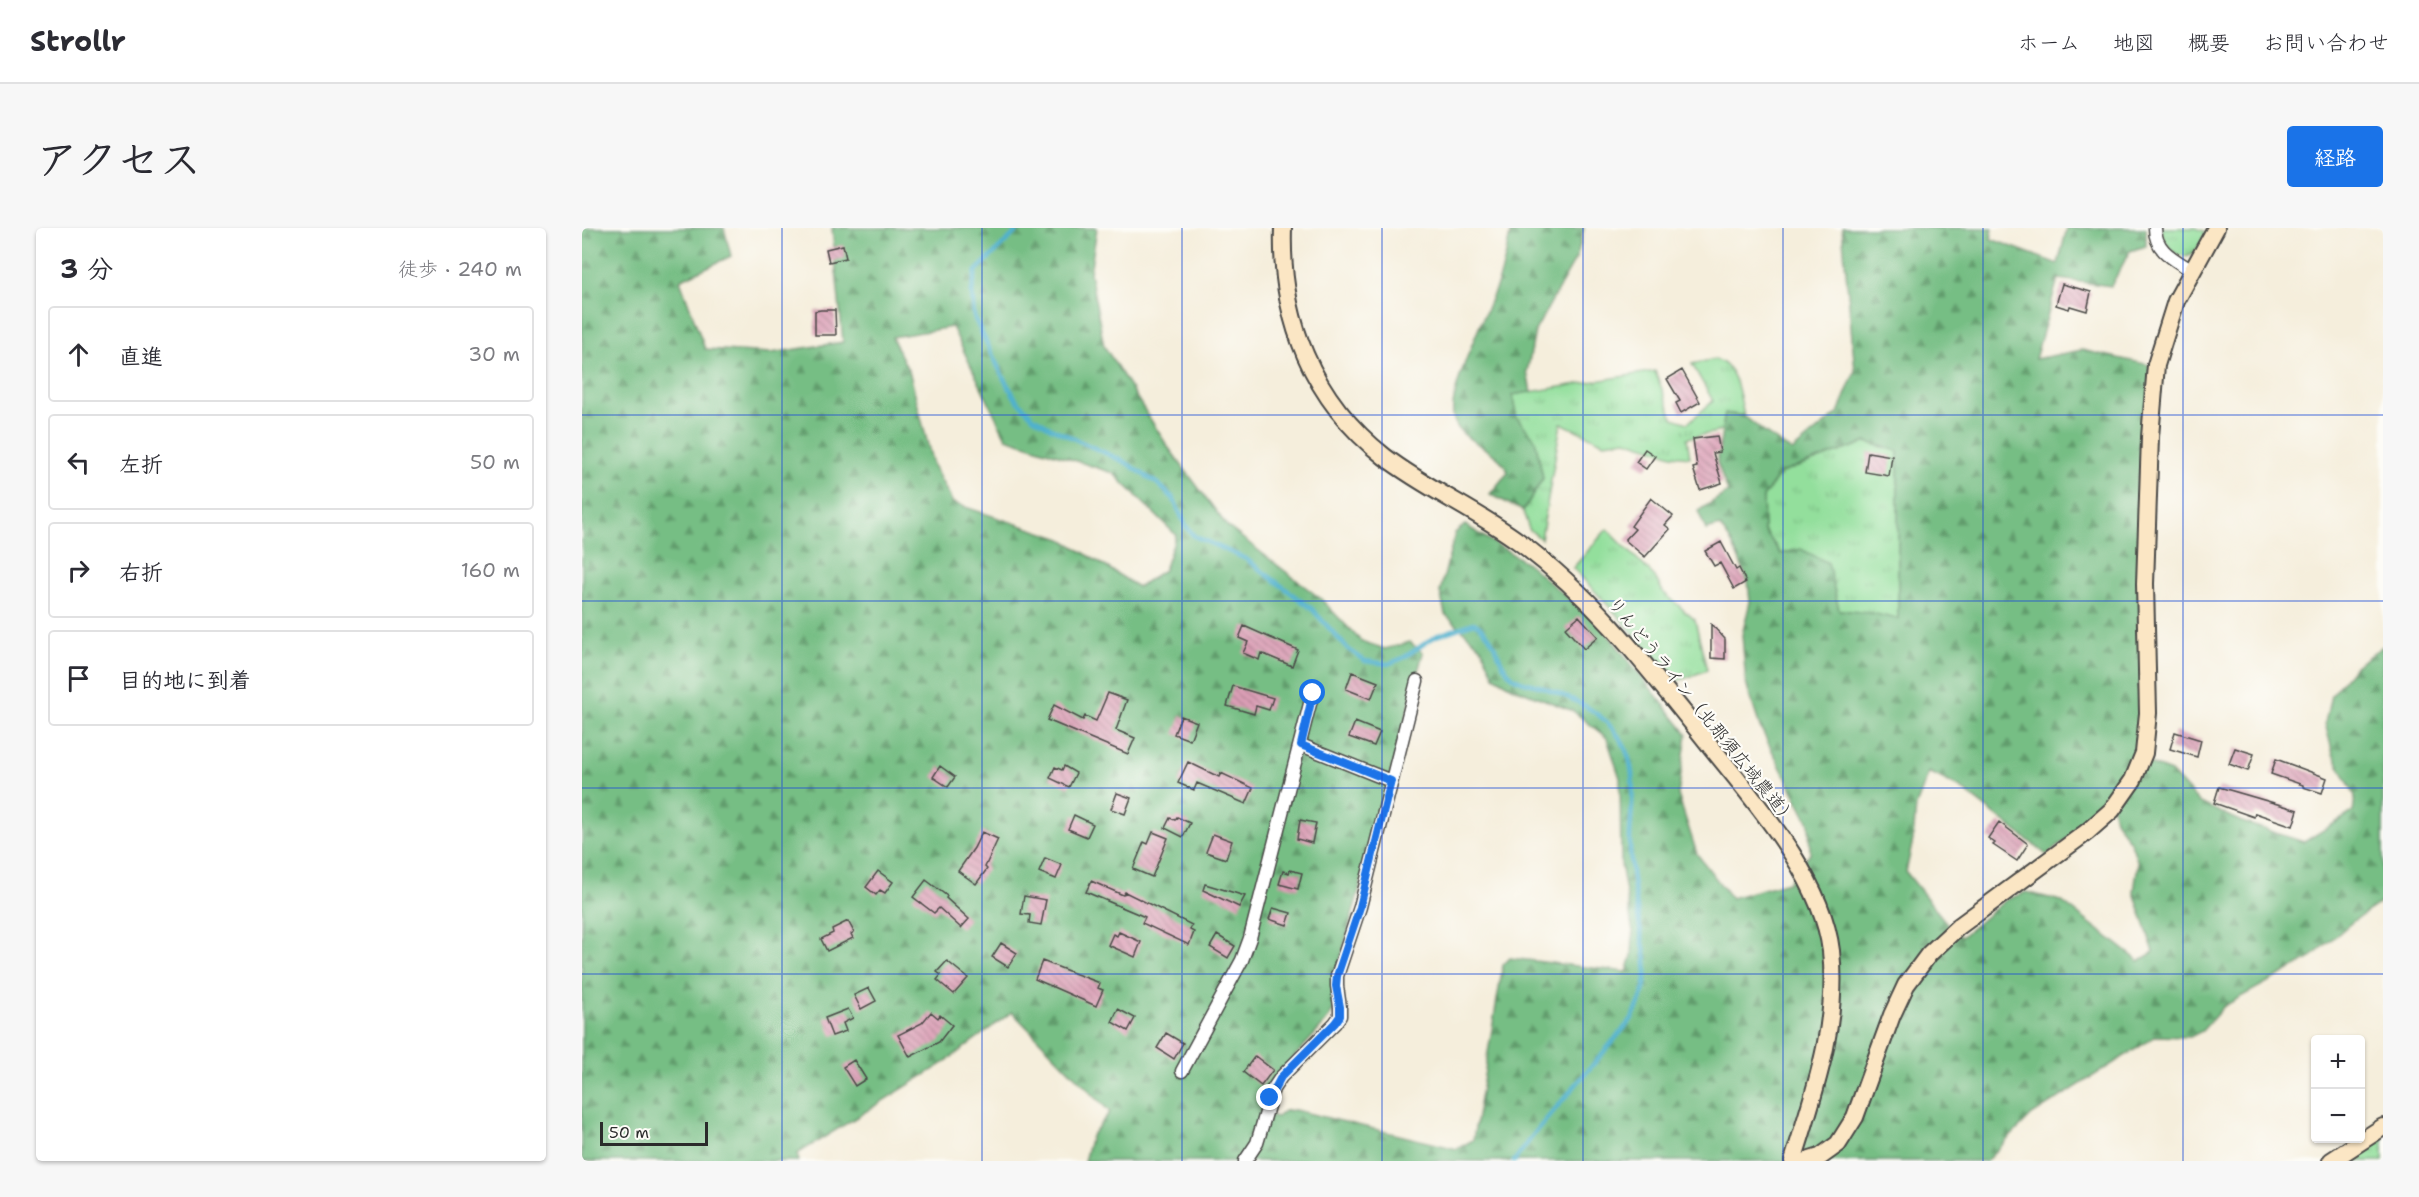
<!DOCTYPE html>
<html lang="ja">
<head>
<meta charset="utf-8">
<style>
	body { margin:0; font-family:"Shantell Sans","Klee One",sans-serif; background:#f7f7f7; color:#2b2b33 }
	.controls { position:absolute; right:18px; bottom:18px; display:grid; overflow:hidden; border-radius:6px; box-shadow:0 2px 4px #0004 }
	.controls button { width:54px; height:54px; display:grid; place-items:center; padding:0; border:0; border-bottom:2px solid #e1e1e2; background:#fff; color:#2b2b33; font:30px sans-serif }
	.scale { position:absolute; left:18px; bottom:15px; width:108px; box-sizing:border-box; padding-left:6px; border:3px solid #2b2b2b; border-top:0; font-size:16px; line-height:21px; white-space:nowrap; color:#2b2b2b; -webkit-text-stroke:4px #fdfcf7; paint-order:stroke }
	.stop { position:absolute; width:18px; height:18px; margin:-14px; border:4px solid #1a73e8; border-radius:50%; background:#fff }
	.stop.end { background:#1a73e8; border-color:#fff; box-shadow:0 2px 6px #0008 }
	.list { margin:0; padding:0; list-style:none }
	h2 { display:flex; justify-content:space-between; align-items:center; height:78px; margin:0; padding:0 24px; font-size:26px }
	h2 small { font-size:20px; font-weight:400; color:#7c7c81 }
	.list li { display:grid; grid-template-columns:39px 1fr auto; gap:18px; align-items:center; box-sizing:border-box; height:96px; margin:0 12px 12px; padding:0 12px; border:2px solid #e1e1e2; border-radius:6px }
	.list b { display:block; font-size:22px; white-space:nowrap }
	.list em { font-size:20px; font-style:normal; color:#7c7c81 }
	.icon { flex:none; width:33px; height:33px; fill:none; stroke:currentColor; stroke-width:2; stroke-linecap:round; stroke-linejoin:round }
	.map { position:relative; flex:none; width:1801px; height:933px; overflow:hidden; border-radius:6px }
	header { display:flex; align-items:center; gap:36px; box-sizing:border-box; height:84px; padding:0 30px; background:#fff; border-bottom:2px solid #e1e1e2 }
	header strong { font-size:28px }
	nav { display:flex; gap:33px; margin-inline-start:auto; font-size:21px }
	.intro { display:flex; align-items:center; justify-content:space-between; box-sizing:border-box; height:144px; padding:0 36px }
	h1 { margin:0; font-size:42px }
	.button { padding:15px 27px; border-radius:6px; background:#1a73e8; color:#fff; font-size:21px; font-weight:700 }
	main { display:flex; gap:36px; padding:0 36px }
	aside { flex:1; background:#fff; border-radius:6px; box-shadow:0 2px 4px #0004 }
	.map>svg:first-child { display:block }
</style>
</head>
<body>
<header>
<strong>Strollr</strong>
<nav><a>ホーム</a><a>地図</a><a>概要</a><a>お問い合わせ</a></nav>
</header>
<div class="intro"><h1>アクセス</h1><a class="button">経路</a></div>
<main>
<aside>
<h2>3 分<small>徒歩 · 240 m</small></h2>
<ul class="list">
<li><svg class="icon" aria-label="ahead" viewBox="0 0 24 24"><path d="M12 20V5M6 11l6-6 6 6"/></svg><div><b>直進</b></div><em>30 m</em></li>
<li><svg class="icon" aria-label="left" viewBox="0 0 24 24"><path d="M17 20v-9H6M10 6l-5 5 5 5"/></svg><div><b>左折</b></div><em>50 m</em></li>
<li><svg class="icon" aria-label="right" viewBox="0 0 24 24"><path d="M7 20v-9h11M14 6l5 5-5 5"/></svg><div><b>右折</b></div><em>160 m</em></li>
<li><svg class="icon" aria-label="arrive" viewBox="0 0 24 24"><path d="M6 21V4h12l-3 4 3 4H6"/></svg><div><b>目的地に到着</b></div></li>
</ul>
</aside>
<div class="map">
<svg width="1801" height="933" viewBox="0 0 1801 933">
	<defs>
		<pattern id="grass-tufts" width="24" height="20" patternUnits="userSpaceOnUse" patternTransform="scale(1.5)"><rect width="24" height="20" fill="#93df9c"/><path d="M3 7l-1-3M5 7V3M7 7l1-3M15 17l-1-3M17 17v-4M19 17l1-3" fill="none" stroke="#7fc087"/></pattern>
		<pattern id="forest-firs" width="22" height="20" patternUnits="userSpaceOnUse" patternTransform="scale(1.5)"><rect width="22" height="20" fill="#76be84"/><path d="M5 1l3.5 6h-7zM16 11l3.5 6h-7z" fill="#619b6c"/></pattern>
		<pattern id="building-back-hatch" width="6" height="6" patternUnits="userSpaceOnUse" patternTransform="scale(1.5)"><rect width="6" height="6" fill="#db9fb6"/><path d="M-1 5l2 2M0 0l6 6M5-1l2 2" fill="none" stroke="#b28294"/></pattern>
	</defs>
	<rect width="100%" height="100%" fill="#fdfcf7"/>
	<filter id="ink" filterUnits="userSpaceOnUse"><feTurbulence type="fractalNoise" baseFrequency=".0167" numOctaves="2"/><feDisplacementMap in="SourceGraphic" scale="12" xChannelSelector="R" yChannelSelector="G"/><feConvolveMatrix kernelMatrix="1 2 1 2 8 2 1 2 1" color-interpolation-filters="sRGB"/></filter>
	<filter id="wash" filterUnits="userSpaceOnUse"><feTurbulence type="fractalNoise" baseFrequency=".008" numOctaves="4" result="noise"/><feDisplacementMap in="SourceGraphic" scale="24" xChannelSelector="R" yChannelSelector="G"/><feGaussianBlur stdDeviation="1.35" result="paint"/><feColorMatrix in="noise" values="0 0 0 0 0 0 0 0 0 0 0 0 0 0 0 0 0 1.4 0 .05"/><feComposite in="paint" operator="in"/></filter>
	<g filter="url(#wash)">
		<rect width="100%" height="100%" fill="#f5eedc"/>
		<!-- grass -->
		<path fill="url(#grass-tufts)" stroke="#5f8564" stroke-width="1.5" d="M1579,0H1614L1624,4C1620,11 1617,20 1611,25C1594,36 1581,13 1579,0Z
			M1133,131C1156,138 1157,167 1162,188L1143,185L1140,203L1105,210L1108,229L1090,227L1044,212L1022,215L979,195L959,311L947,301L941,283L961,250L953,211L935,190L930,167L1073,143L1091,190L1106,195L1131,173L1110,136Z
			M1284,214L1316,223V392L1289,385L1257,382L1246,335L1199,326L1182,302L1181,269L1199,245Z
			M1025,301L1073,349L1081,364L1113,392L1125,442L1093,454L1038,390L991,340Z
			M1801,909V933H1764Z"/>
		<!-- forest -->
		<path fill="url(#forest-firs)" stroke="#507458" stroke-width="1.5" fill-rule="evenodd" d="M0,0H142L149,28L98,52L123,121L189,125L261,114L250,0H515L508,45L522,118L586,219L645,298L739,371L779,413L803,421L828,414L841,425L751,758V783L744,794L690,853L679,885L695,889L702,883L713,882L875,921L891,912L921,737L928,730L1045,744L1050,728L1051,704L1039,636L1038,550L1025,510L991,483L930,459L912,448L899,419L863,386L858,364L873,305L883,297L945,335L1020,399L1105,506L1096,567L1115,626L1149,670L1206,654L1228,625L1227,595L1178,499L1164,455L1160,407L1168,374L1166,353L1150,315L1138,298L1124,302L1116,283L1146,264L1135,234L1143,185L1162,188L1182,204L1210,223L1256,185L1273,143L1260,0H1411L1409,11L1476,36L1485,0H1564V18L1548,23L1529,58L1476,51L1453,131L1500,122L1568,137L1560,481L1554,531L1589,544L1618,575L1660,594L1722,614L1771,584L1773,568L1751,526L1743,495L1749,467L1773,438L1801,418V673L1770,694L1726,732L1642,778L1620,803L1608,809L1574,808L1450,887L1404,933H502L509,908L528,884L430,784L359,837L215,926L217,933H0ZM370,99L424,210L531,245L594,307L582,342L556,359L480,311L371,275L351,237L328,146L310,109ZM1284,214L1316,223V391L1289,385L1257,382L1246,335L1219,321L1199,326L1182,302L1181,269L1199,245ZM1347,544L1377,559L1465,627L1529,574L1533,592L1549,615L1556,635L1552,664L1572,724L1557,733L1479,673L1444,664L1424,672L1379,709L1362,692L1324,644L1331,612L1334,578Z
			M929,0H1002L995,28L953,103L945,144L949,164L930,167L935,190L953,211L961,250L941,283L908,266L926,244C916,218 874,215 871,187C867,159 907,80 918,49C923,33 926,16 929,0Z"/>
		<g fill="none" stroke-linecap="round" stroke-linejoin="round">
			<!-- stream -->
			<path stroke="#4fb1ce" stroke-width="4.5" d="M438,0L394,43L390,63L392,89L422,151L434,171L451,189L471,201L543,234L576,256L591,270L604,298L612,308L664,331L729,380L766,421L783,433L806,436L821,430L854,408L892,395C917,409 913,434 931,449C938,454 949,456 957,458C988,469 1021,482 1039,512C1059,545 1047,582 1048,618C1049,646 1054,673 1058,700C1061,716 1066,733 1064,749C1063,765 1057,778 1049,792L952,906L932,933"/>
		</g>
		<g id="blocks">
			<!-- building -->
			<path fill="url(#building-back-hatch)" d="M261,17L264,30L247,34L244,21Z
				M1480,56L1509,64L1505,83L1488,78L1487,81L1474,77Z
				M239,82H253L254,107H233V83Z
				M1100,142L1118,174L1099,185L1094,175L1098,173L1085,151Z
				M1135,208L1138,224L1131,225L1140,255L1118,262L1111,240L1115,239L1111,211Z
				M1063,221L1073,228L1064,241L1054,234Z
				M1286,224L1310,228L1307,248L1283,244Z
				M1069,270L1091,288L1083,297L1088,301L1063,329L1043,312L1053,301L1049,298Z
				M1139,314L1154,342L1157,340L1164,354L1152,361L1138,335L1132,338L1123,323Z
				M997,388L1016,409L1002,421L983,400Z
				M1129,396L1143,411V431L1129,430Z
				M662,398L716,422L710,438L679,425L677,432L661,425L666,414L657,410Z
				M770,444L796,454L789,471L764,461Z
				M651,458L691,470L687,482L674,478L672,486L645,478Z
				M526,465L545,472L534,502L553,510L546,526L465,492L472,477L501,492L503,488L514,493Z
				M599,488L615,494L608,512L592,506Z
				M773,494L798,504L792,518L767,509Z
				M1593,504L1619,512L1615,529L1588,521Z
				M1653,520L1672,526L1666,543L1647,536Z
				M1694,531L1745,550L1740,565L1721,559V557L1689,546Z
				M606,534L637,549L639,545L671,560L664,576L615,555L612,562L596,555Z
				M358,538L373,549L366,559L351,549Z
				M482,538L494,545L487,559L468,550L473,539L480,542Z
				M1637,559L1716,582L1711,598L1673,585L1672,589L1632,575Z
				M535,565L549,570L543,586L529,581Z
				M492,587L511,596L505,609L486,601Z
				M595,589L608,595L601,609L583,600L588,590L593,592Z
				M718,592L734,595L730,615L715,611Z
				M1417,594L1446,616L1435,633L1411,617L1413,615L1406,610Z
				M400,604L416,611L403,639L405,641L394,656L376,643L392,620Z
				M571,604L586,610L570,649L551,641L562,614L566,616Z
				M631,606L650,613L644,631L624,624Z
				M463,630L480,637L474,651L457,644Z
				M708,642L720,645L716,661L697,656L701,643L707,645Z
				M296,643L311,654L303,665L298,662L294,667L284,659Z
				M344,652L365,668L364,670L387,691L379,700L357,680L352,685L331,669Z
				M509,653L541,667L543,664L610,697L608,702L612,704L607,717L560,695L563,689L504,664Z
				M623,656L663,668L657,679L621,662Z
				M442,668L464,672L459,697L447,695L448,687L439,686Z
				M691,680L709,685L705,697L687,691Z
				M266,693L272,704L269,706L271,710L245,723L239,711L251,705L250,701Z
				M537,704L559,714L553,729L526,717L531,706L535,708Z
				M635,707L653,718L646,730L628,719Z
				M419,715L435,725L426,739L410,729Z
				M365,733L386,750L372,766L355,752L359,747L355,744Z
				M460,733L518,755L516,760L521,762L514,778L453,751Z
				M287,760L294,773L279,781L272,767Z
				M266,781L271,790L261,795L264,803L250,808L243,790Z
				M536,781L553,790L546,803L530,794Z
				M349,784L356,790L358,787L370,797L357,814L328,829L316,807L340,795Z
				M584,805L601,815L592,831L575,820Z
				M673,828L691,842L679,858L661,844Z
				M272,832L284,851L273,858L261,839Z"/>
		</g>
	</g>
	<g filter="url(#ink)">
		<use href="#blocks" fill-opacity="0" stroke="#494846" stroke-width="1.5"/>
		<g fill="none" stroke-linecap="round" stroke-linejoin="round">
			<!-- street casing -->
			<g stroke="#494846" stroke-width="15">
				<path id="street" d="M1573,0C1573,23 1592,31 1609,42
					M719,517L809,553
					M600,843L660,732L668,710L731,464
					M663,933L675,915L691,861L699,849L753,795L758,788V779L755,758V748L778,679L835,453"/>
			</g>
			<!-- secondary casing -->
			<g stroke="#494846" stroke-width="20">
				<path id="secondary" d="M701,0C698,91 730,172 803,229C845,261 894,282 936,313C1014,371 1066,440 1126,515C1172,573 1240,648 1249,723C1257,796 1232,865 1211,933
					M1225,933L1238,929L1256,916L1273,889L1310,787L1324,757L1347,726L1376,699L1505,604L1530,582L1551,552L1562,525L1566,485L1563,356L1568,209L1574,137L1594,73L1634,0
					M1749,933L1801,899"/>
			</g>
			<!-- street -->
			<use href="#street" stroke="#fff" stroke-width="12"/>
			<!-- secondary -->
			<use href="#secondary" stroke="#fbe6c4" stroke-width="16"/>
		</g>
	</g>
	<g fill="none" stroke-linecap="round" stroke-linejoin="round" filter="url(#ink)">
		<!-- route -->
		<path stroke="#1a73e8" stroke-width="8" d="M688,870L699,849L753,795L758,788V779L754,758L755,748L778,679L809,553L719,517L731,465"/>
	</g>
	<!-- grid -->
	<path fill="none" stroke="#1d4ed8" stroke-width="1.5" stroke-opacity="0.55" d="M200,0V933M400,0V933M600,0V933M800,0V933M1001,0V933M1201,0V933M1401,0V933M1601,0V933M0,187H1801M0,373H1801M0,560H1801M0,746H1801"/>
	<g text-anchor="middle" stroke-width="4.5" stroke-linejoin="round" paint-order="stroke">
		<!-- street labels -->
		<g font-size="18" fill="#2b2b2b" stroke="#fdfcf7">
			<text transform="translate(1120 483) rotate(51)" y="6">りんどうライン（北那須広域農道）</text>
		</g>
	</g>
</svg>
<div class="controls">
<button>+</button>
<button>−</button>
</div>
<div class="scale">50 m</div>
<div class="stop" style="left:731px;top:465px"></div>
<div class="stop end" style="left:688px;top:870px"></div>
</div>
</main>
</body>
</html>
